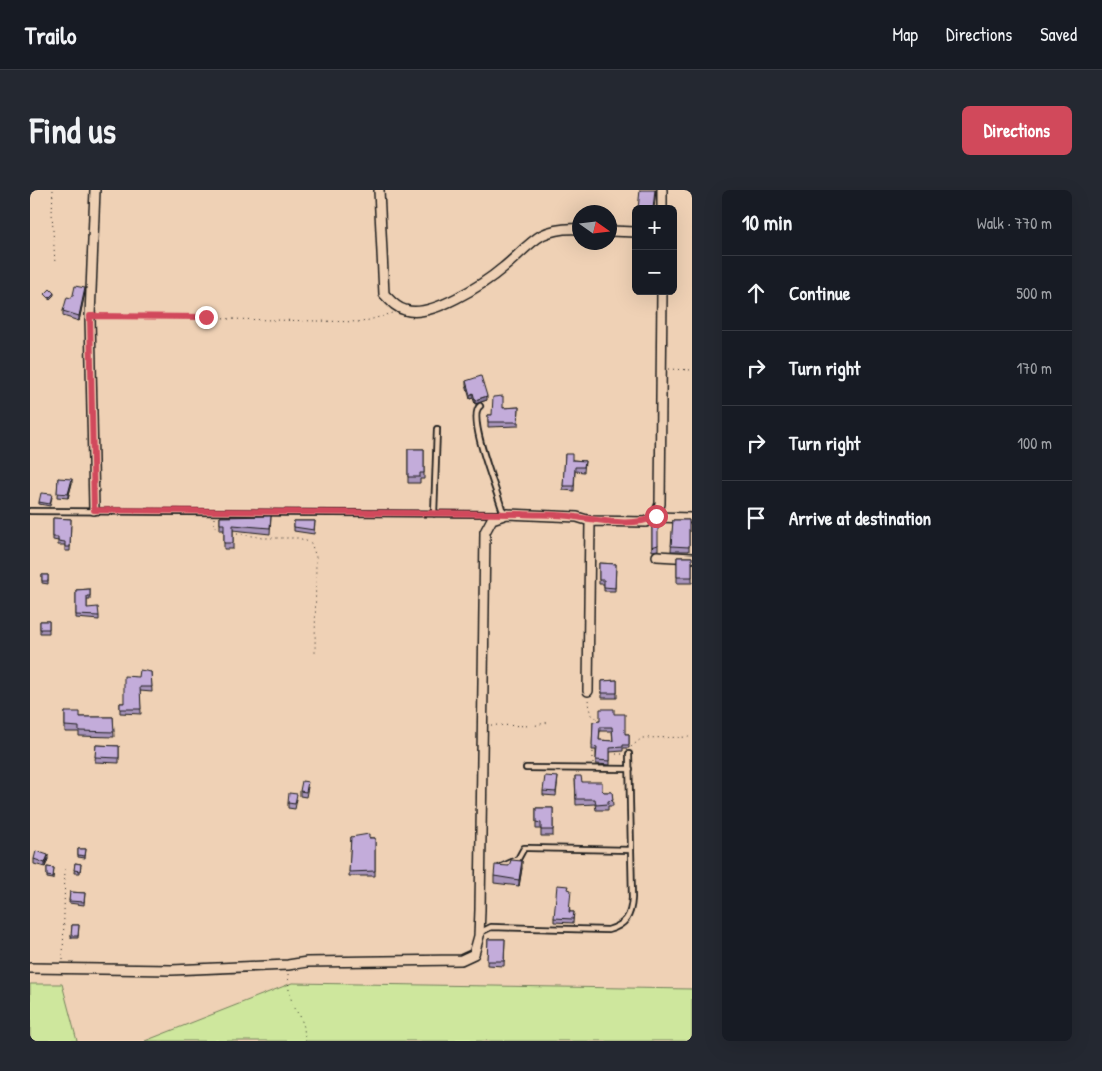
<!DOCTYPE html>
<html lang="en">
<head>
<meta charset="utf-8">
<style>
	body { margin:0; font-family:"Patrick Hand",sans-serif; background:#242831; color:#f1f3f6 }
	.controls { position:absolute; right:15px; top:15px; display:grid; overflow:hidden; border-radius:8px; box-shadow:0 5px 20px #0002 }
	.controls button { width:45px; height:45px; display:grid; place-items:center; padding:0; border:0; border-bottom:1px solid #363941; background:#171b24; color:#f1f3f6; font:25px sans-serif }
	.compass { position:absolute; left:542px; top:15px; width:45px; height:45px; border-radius:50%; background:#171b24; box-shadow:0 5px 20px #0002; rotate:104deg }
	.stop { position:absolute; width:15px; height:15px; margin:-11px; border:4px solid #d1495b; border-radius:50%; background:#fff }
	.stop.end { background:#d1495b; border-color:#fff; box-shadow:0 1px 5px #0008 }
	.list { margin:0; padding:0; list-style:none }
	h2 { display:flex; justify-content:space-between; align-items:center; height:65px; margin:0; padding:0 20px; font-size:21px }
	h2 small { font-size:16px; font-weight:400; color:#9ea1a6 }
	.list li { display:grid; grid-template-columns:32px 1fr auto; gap:15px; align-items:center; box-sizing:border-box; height:75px; padding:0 20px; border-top:1px solid #363941 }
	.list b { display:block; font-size:19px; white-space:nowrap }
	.list em { font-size:16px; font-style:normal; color:#9ea1a6 }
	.icon { flex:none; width:28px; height:28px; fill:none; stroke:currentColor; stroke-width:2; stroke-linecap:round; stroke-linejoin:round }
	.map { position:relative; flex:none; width:662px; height:851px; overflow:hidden; border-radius:8px }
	header { display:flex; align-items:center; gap:30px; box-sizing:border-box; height:70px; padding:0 25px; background:#171b24; border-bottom:1px solid #363941 }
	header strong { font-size:24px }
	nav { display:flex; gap:28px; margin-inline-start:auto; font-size:18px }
	.intro { display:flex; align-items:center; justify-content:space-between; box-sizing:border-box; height:120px; padding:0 30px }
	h1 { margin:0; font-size:35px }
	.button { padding:12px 22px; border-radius:8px; background:#d1495b; color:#fff; font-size:18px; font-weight:700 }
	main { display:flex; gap:30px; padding:0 30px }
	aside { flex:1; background:#171b24; border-radius:8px; box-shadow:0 5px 20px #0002 }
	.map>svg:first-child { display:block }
</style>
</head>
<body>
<header>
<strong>Trailo</strong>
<nav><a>Map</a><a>Directions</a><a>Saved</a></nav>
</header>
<div class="intro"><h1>Find us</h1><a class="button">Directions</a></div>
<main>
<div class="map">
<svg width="662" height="851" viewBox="0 0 662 851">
	<rect width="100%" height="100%" fill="#efd1b5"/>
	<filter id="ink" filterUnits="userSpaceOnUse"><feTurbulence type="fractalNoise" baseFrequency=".02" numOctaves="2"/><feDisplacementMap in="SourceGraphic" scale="10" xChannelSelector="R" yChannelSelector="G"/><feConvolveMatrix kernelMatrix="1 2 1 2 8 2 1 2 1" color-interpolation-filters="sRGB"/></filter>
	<g filter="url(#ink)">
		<!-- green -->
		<path fill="#cee79d" stroke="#75825c" d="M262,793L662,799V851H115Z
			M0,794H32L47,851H0Z"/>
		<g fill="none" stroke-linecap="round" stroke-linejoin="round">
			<!-- service casing -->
			<g stroke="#1c1c1c" stroke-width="8">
				<path id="service" d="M450,216C436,226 467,301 472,319L477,324
					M0,321L468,324
					M404,324L407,239
					M496,578L600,579
					M469,678L488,669L494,658H499L601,660
					M451,742L461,737L578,740C596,735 601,726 602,708L599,564"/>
			</g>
			<!-- minor casing -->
			<g stroke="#1c1c1c" stroke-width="12">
				<path id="minor" d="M349,0L354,104C360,110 366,118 375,120C400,129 454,94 474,77C487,67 498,53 512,45C524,39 537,38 550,39
					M632,0V19
					M580,41L606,42
					M64,320L60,126L65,0
					M625,327L662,328
					M627,366L662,368
					M558,501L560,331
					M0,778L142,780L258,775L277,772L431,770L444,764L449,746L450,720L455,342L462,329L477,324L547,327L560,331L616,332L625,327L630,314L632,101"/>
			</g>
			<!-- path -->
			<path stroke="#1c1c1c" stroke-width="1" stroke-dasharray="1 4" stroke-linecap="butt" d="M23,0L22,23L25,74
				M68,126L332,132L363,123
				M639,179L662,180
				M184,328V336L195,341
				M202,342L233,348H269L281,353L286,367L285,465
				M558,510L562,525L569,530
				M461,535L503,536L519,532
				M601,557L612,548L662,547
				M586,564H592
				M563,573V559
				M33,770L35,677
				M258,784L259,800L263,817L270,826L274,837L275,851"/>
			<!-- service -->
			<use href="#service" stroke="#efd1b5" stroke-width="4.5"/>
			<!-- minor -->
			<use href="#minor" stroke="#efd1b5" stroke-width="9"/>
		</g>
		<!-- wall -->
		<path fill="#a894bb" stroke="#1c1c1c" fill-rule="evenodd" d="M55,102L49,131L33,126V121L41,108Z
			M436,191L457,210L445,214L443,208L440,209L436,195Z
			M489,217L488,236L458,237V225H462L473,218Z
			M378,259H394V289H390V293H378Z
			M535,264L542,270L555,271L554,282L545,281L544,301L533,300Z
			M28,288L42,293L38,308L27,307Z
			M22,307L20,316L9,314V312Z
			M241,326L240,344L203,340V359H194V340H190V327Z
			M23,328L41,329L40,361H35V355H28V351L23,350Z
			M643,330H659V361H641Z
			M264,331H285L284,344L264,341Z
			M622,332L628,355V360L622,361Z
			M647,367H662V393H647Z
			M569,373L586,374L585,401H574V394H569Z
			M12,385H18V394L12,393Z
			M60,399V410H57V418L69,426V430L46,428V400Z
			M10,431H19V443H10Z
			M121,482L122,502L110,501L111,524L90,523V513H94L109,487Z
			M587,490V508H572V491Z
			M35,522L50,527H83L84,547L49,546V542H35Z
			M584,524L595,544H599V558H593V561L580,562V575L566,574V560H562L563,532L570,531ZM570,541H582L583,551L569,550Z
			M66,555L89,556V573L65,572Z
			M545,586L552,592L572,600L574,602H582L583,616H578V620H566L565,614L546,615Z
			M528,587L526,606L513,605V601Z
			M278,597L276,607L270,606V601Z
			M267,609L265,619L258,618V613Z
			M506,618H523V646H511V639H506Z
			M321,647L345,648V686H319Z
			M48,659H56L55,668L48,667Z
			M4,669H18L15,677L4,674Z
			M45,673L51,674L50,683H44Z
			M479,676L492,678L489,696L464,693V686Z
			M17,677L24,678L23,689L17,688Z
			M538,699L540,722H544L543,733L524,732V728Z
			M40,702L55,703L54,715L39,713Z
			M42,735H49L48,748H41Z
			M458,749H475L474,776L457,775Z"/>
		<!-- shaded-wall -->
		<path fill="#887899" stroke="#1c1c1c" d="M625,0H626L624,19H623Z
			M55,98V102L49,131V126Z
			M24,103V105L19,110V108Z
			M443,203V208L440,209V205Z
			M457,206V210L445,214V210Z
			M42,289V293L38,308V304Z
			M18,665V669L15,677V673Z
			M492,671V678L489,696V690Z"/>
		<!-- building -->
		<path fill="#c3acda" stroke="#1c1c1c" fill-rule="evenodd" d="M610,0H625L623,19H608Z
			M45,96L55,98L49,126L33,121L37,107L41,108L43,105Z
			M20,99L24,103L19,108L15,104Z
			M451,186L457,206L445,210L443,203L440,205L436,191Z
			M473,206V218L489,217L488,232H458V225H462L463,207Z
			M378,259H394V283H390V287H378Z
			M535,264H542V270L555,271L554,277H545L544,296H533Z
			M28,288L42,289L38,304L27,303Z
			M11,303L22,304L20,314L9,312Z
			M241,326L240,338L203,335V353H194V334H190V327Z
			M23,328L41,329L40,357H35V352L28,351V347H23Z
			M628,329V355L622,357V332Z
			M643,330H659V357L641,356Z
			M264,331H285L284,340L264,337Z
			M647,367H662V387H647Z
			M569,373L586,374L585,398L574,397V390H569Z
			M12,385H18V391H12Z
			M60,399V406H57V418L68,417L69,426L46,425V400Z
			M10,431H19V439H10Z
			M110,480L121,482L122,497H110L111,519H90V513H94V486L109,487Z
			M587,490V503H572V491Z
			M570,519H584V524H595V544H599V555H593V557L580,558V571L566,570L567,557L562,556L563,532L570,531ZM570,537H582L583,551L569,550Z
			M35,522H50V527H83L84,542L49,541V537L35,536Z
			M66,555L89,556V568L65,567Z
			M515,586L528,587L526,602L513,601Z
			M545,586H551L552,592H572V600L574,602H582L583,610L578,611V614L566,615L565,609H546Z
			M272,591L278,592L276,602L270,601Z
			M259,603L267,604L265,614L258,613Z
			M506,618H523V640H511V633L506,632Z
			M339,644V648H345V681L319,682L321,647Z
			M48,659H56L55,666L48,665Z
			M6,661L18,665L15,673L4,669Z
			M481,670L492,671L489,690L464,686L465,675L479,676Z
			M45,673L51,674L50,681L44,680Z
			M17,677L24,678L23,687L17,686Z
			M527,695L539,696L538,699L541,700L539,722H544L543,729L524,728Z
			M40,702L55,703L54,712L39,711Z
			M42,735H49L48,746H41Z
			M458,749H475L474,771H457Z"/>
	</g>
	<g fill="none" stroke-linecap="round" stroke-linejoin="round" filter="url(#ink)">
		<!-- route -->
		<path stroke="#d1495b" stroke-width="6" d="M176,127L60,126L64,320L492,324C510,325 528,324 546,327C570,330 604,338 626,326"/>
	</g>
</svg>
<div class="controls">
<button>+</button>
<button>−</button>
</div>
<svg class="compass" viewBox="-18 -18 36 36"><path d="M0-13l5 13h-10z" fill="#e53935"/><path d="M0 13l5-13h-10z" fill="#9ea1a6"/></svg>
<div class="stop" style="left:626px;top:326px"></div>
<div class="stop end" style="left:176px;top:127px"></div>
</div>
<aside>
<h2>10 min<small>Walk · 770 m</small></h2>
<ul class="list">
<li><svg class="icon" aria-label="ahead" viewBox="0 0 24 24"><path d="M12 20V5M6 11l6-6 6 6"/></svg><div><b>Continue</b></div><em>500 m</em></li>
<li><svg class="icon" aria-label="right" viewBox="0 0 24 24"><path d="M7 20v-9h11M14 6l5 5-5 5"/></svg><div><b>Turn right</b></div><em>170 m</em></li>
<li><svg class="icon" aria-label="right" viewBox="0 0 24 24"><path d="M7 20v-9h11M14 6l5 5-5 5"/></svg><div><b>Turn right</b></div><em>100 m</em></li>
<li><svg class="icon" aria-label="arrive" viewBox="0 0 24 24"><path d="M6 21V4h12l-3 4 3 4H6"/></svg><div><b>Arrive at destination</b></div></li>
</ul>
</aside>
</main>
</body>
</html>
